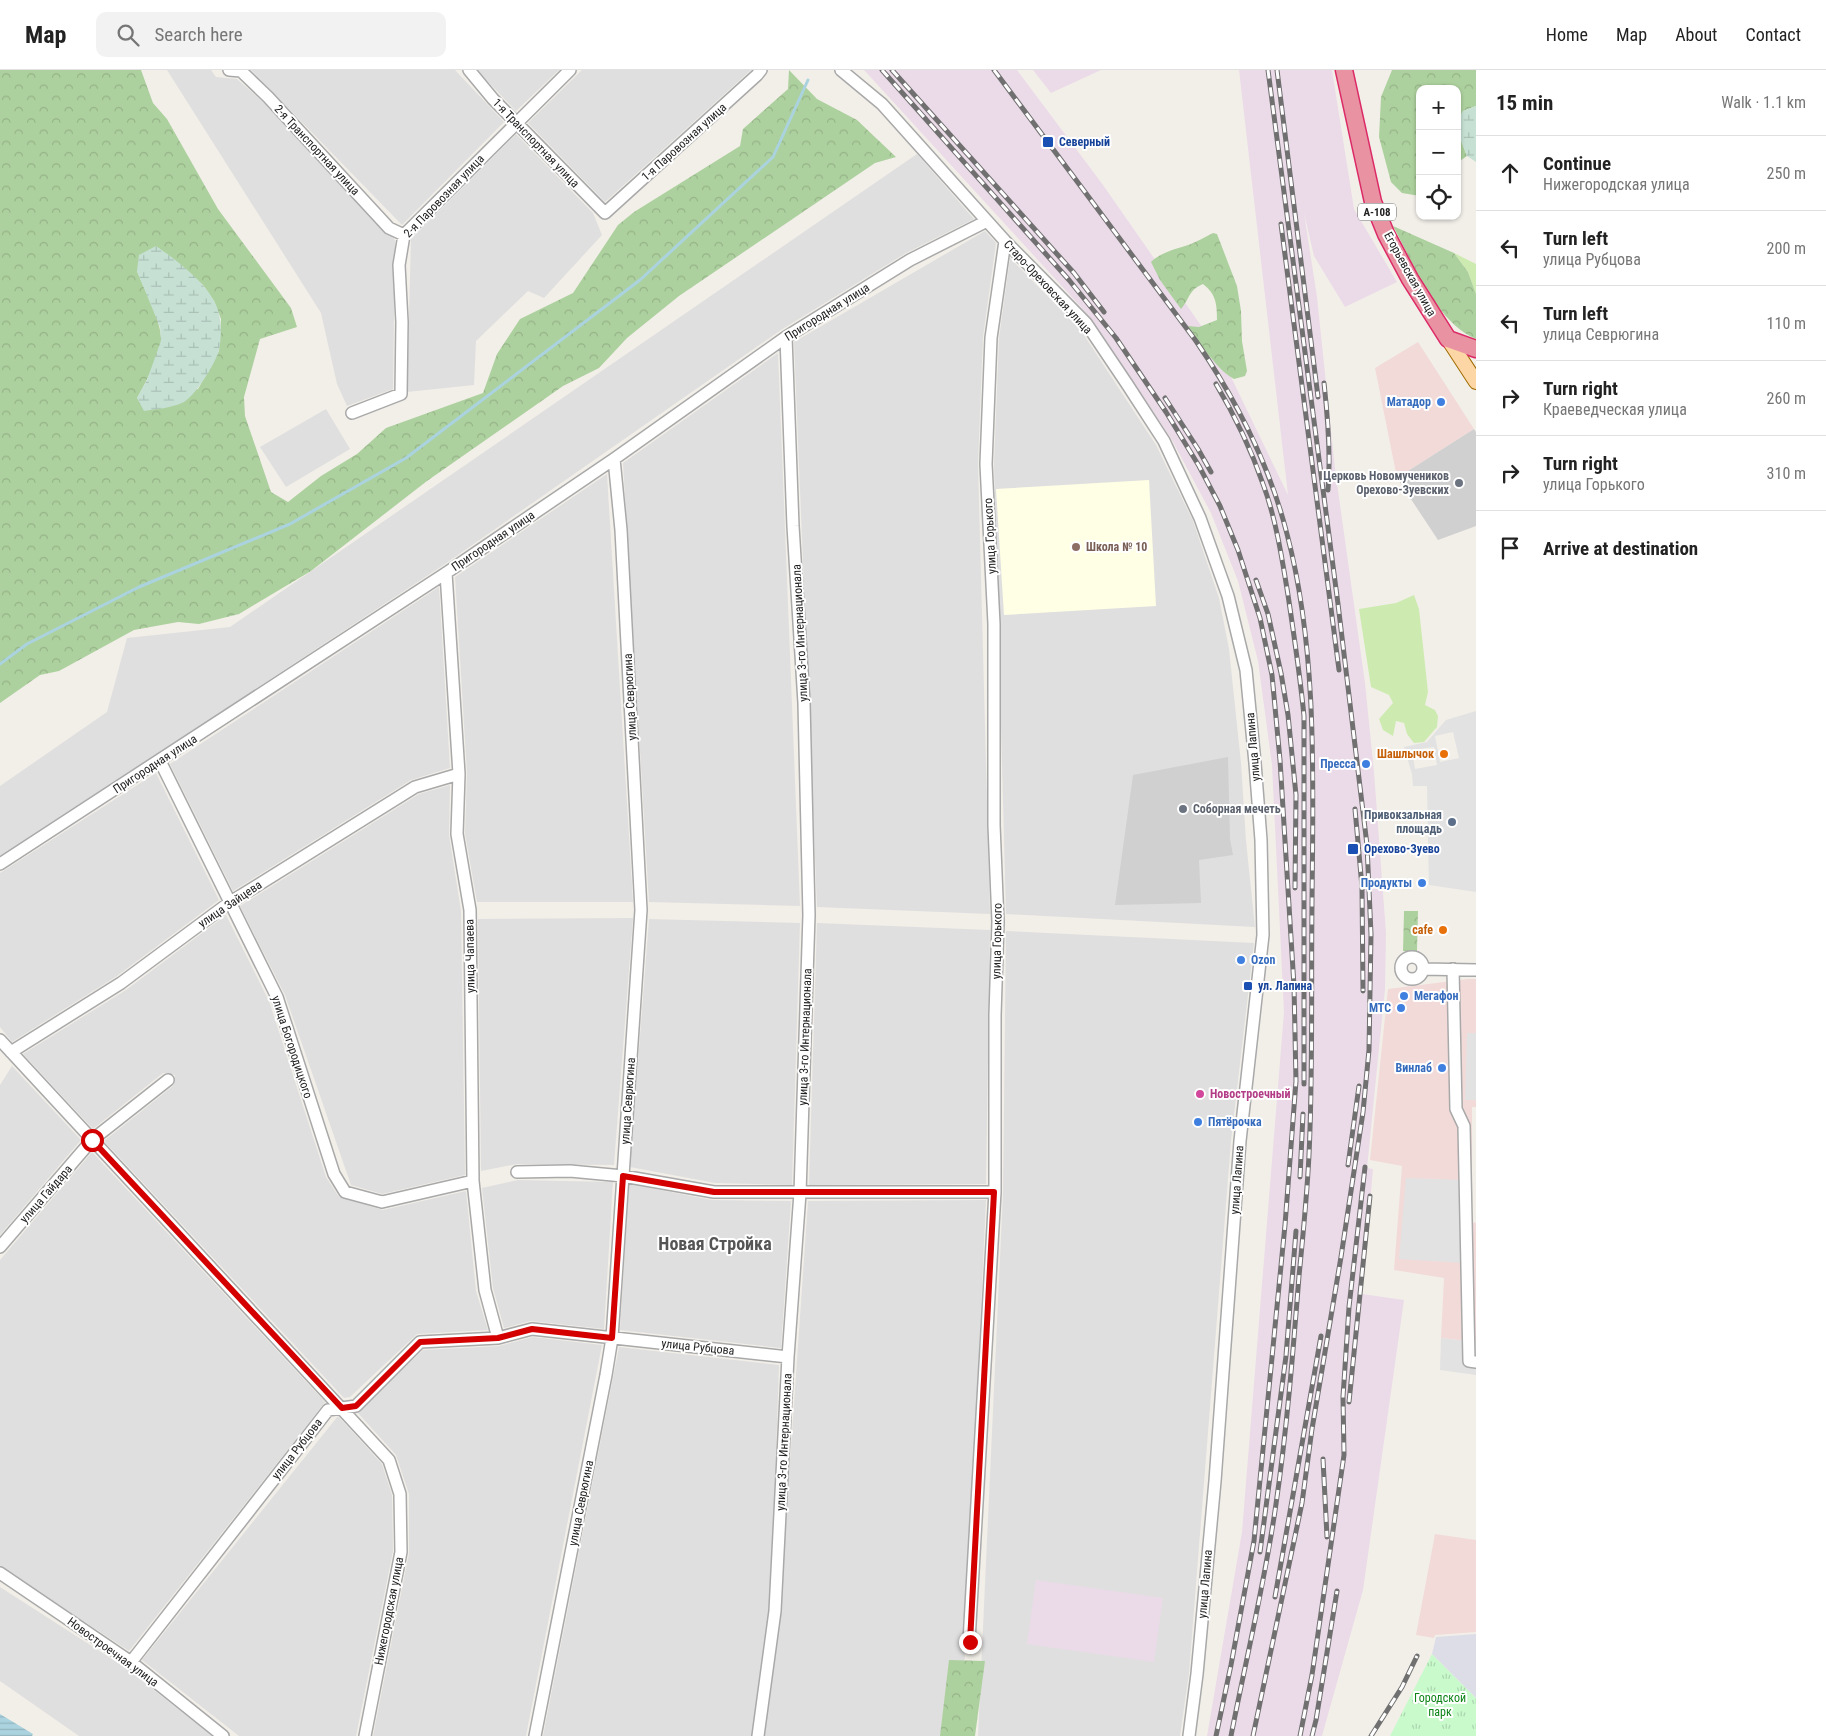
<!DOCTYPE html>
<html lang="en">
<head>
<meta charset="utf-8">
<style>
	body { margin:0; font-family:"Roboto Condensed",sans-serif; background:#f2f2f2; color:#222 }
	.controls { position:absolute; right:15px; top:15px; display:grid; overflow:hidden; border-radius:10px; box-shadow:0 1px 4px #0004 }
	.controls button { width:45px; height:45px; display:grid; place-items:center; padding:0; border:0; border-bottom:1px solid #e0e0e0; background:#fff; color:#222; font:25px sans-serif }
	.stop { position:absolute; width:15px; height:15px; margin:-11px; border:4px solid #d40000; border-radius:50%; background:#fff }
	.stop.end { background:#d40000; border-color:#fff; box-shadow:0 1px 5px #0008 }
	.list { margin:0; padding:0; list-style:none }
	h2 { display:flex; justify-content:space-between; align-items:center; height:65px; margin:0; padding:0 20px; font-size:21px }
	h2 small { font-size:16px; font-weight:400; color:#767676 }
	.list li { display:grid; grid-template-columns:32px 1fr auto; gap:15px; align-items:center; box-sizing:border-box; height:75px; padding:0 20px; border-top:1px solid #e0e0e0 }
	.list b { display:block; font-size:19px; white-space:nowrap }
	.list p { margin:0; font-size:16px; white-space:nowrap; color:#767676 }
	.list em { font-size:16px; font-style:normal; color:#767676 }
	.icon { flex:none; width:28px; height:28px; fill:none; stroke:currentColor; stroke-width:2; stroke-linecap:round; stroke-linejoin:round }
	.map { position:relative; flex:none; width:1476px; height:1666px; overflow:hidden }
	header { display:flex; align-items:center; gap:30px; box-sizing:border-box; height:70px; padding:0 25px; background:#fff; border-bottom:1px solid #e0e0e0 }
	header strong { font-size:24px }
	nav { display:flex; gap:28px; margin-inline-start:auto; font-size:18px }
	.search { width:350px; height:45px; background:#f2f2f2; display:flex; align-items:center; gap:12px; box-sizing:border-box; padding:0 18px; border-radius:10px; color:#767676; font-size:19px }
	main { display:flex }
	aside { flex:1; background:#fff }
	.map>svg:first-child { display:block }
</style>
</head>
<body>
<header>
<strong>Map</strong>
<div class="search"><svg class="icon" aria-label="search" viewBox="0 0 24 24"><circle cx="10" cy="10" r="6"/><path d="M15 15l6 6"/></svg>Search here</div>
<nav><a>Home</a><a>Map</a><a>About</a><a>Contact</a></nav>
</header>
<main>
<div class="map">
<svg width="1476" height="1666" viewBox="0 0 1476 1666">
	<defs>
		<pattern id="forest-crowns" width="20" height="18" patternUnits="userSpaceOnUse" patternTransform="scale(1.25)"><rect width="20" height="18" fill="#add19e"/><path d="M2 6a3 3 0 1 1 6 0M12 15a3 3 0 1 1 6 0" fill="none" stroke="#95b388"/></pattern>
		<pattern id="wetland-marsh" width="20" height="14" patternUnits="userSpaceOnUse" patternTransform="scale(1.25)"><rect width="20" height="14" fill="#c6e0d4"/><path d="M1 5h8M5 5V1M11 12h8M15 12V8" fill="none" stroke="#aac0b6"/></pattern>
		<pattern id="park-tufts" width="24" height="20" patternUnits="userSpaceOnUse" patternTransform="scale(1.25)"><rect width="24" height="20" fill="#c8facc"/><path d="M3 7l-1-3M5 7V3M7 7l1-3M15 17l-1-3M17 17v-4M19 17l1-3" fill="none" stroke="#acd6af"/></pattern>
		<pattern id="water-rules" width="6" height="5" patternUnits="userSpaceOnUse" patternTransform="scale(1.25)"><rect width="6" height="5" fill="#aad3df"/><path d="M0 2.5h6" fill="none" stroke="#92b5bf"/></pattern>
	</defs>
	<rect width="100%" height="100%" fill="#f2efe9"/>
	<!-- residential -->
	<path fill="#e0dfdf" d="M167,0H211L216,7L237,9L263,32L395,170L393,319L347,336L337,314L321,243Z
		M251,0H455L504,52L402,155Z
		M477,0H559L516,41Z
		M582,0H751L605,132L528,53Z
		M516,64L593,143L602,165L544,228L528,221L476,271L474,315L407,322L411,169Z
		M917,84L974,149L906,183L781,260L442,496L0,787V716L107,642L127,568L230,557Z
		M985,161L996,173L983,267L978,394L990,844L817,837L794,272Z
		M1010,188L1080,259L1156,375L1193,451L1219,528L1229,579L1241,693L1246,771L1255,857L1006,844L994,394L999,268Z
		M778,283L800,836L649,832L623,393Z
		M326,339L350,379L286,417L260,377Z
		M607,404L633,832H477L465,764L467,703L455,507Z
		M439,517L450,698L411,710L233,821L170,694Z
		M156,703L219,830L117,906L12,972L0,957V803Z
		M450,715L449,765L461,841L465,1105L382,1124L351,1115L285,925L240,836L419,724Z
		M226,845L269,931L326,1107L339,1127L383,1140L466,1121L476,1221L488,1260L417,1264L350,1327L344,1328L104,1071L173,1016L175,1005L163,1003L93,1059L23,984L126,920Z
		M633,848L614,1095L517,1094L481,1101L478,849Z
		M649,849L800,853L792,1115L715,1113L630,1097Z
		M817,853L990,860L986,1114L809,1115Z
		M1006,861L1254,873L1231,1071L1189,1603L1180,1666H978L1003,1123Z
		M12,996L81,1070L0,1165V1015Z
		M92,1082L325,1332L129,1581L0,1496V1190Z
		M518,1110L613,1112L604,1259L531,1251L504,1258L493,1218L482,1118Z
		M629,1114L712,1130L791,1131L781,1278L620,1260Z
		M986,1130L961,1666H762L780,1536L808,1131Z
		M533,1267L602,1275L526,1666H373L409,1483V1424L396,1385L357,1342L423,1280L499,1276Z
		M619,1277L779,1295L771,1535L755,1666H543Z
		M338,1346L382,1394L392,1425L393,1481L356,1666H239L142,1590Z
		M0,1517L126,1598L212,1666H79L0,1611Z"/>
	<!-- commercial -->
	<path fill="#f2dad9" d="M1418,272L1474,359L1397,408L1375,298Z
		M1468,909H1476V1037H1472V1152L1476,1153V1272L1441,1268L1444,1208L1394,1200L1402,1096L1370,1090L1388,919Z
		M1435,1464L1476,1470V1562L1435,1565L1434,1568L1416,1565Z"/>
	<!-- industrial -->
	<path fill="#ebdbe8" d="M864,0H1017L1103,115L1218,280L1288,425L1239,0H1332L1354,139L1397,212L1345,237L1314,186L1304,143L1317,227L1335,399L1365,613L1374,702L1386,863L1385,919L1367,1098L1373,1099L1362,1224L1404,1230L1363,1520L1322,1666H1207L1242,1462L1284,942L1272,695L1258,591L1238,511L1211,443L1172,370L1091,248Z
		M1033,0H1101L1051,23Z
		M1036,1510L1163,1528L1154,1592L1027,1574Z"/>
	<!-- education -->
	<path fill="#ffffe5" d="M1149,410L1156,536L1004,545L996,419Z"/>
	<!-- religious -->
	<path fill="#d0d0d0" d="M1474,359L1476,362V456L1438,470L1397,408Z
		M1228,687L1230,769L1233,785L1199,790L1201,833L1115,835L1133,705Z"/>
	<!-- grass -->
	<path fill="#cdebb0" d="M1454,183L1476,194V224L1468,202Z
		M1414,525L1419,539L1428,622L1425,635L1435,640L1438,646L1437,657L1424,672L1414,673L1407,664L1404,653L1396,651L1393,666L1383,660L1379,649L1393,633L1389,625L1371,617L1359,539L1396,533Z"/>
	<!-- forest -->
	<path fill="url(#forest-crowns)" fill-rule="evenodd" d="M0,0H141L153,33L167,49L218,139L291,238L297,257L260,269L244,327L245,346L271,422L288,432L321,406L357,384L386,358L483,323L497,284L520,249L573,223L618,155L634,142L740,76L743,59L788,19L789,0L817,29L857,50L896,87L875,93L679,226L627,268L599,298L563,316L427,411L311,501L239,544L199,554L178,552L134,560L59,601L40,605L0,633ZM167,184L203,215L214,231L221,249L219,281L198,319L137,328C145,315 159,286 161,271C163,254 143,217 137,201Z
		M1392,0H1476V36L1463,41L1457,52V19H1420V126L1402,123L1391,112L1379,67L1381,27Z
		M1457,60L1467,86L1457,93Z
		M1393,156L1454,183L1468,202L1476,224V269C1436,252 1413,193 1393,156Z
		M1213,163L1217,164L1237,216L1241,241L1242,271L1247,301L1245,306L1234,309C1217,300 1199,272 1188,256L1199,257L1217,250C1217,234 1216,224 1203,214C1188,220 1190,229 1181,239L1160,210L1151,192C1159,183 1179,178 1191,174C1198,171 1205,167 1213,163Z
		M1404,841H1418L1417,881H1403Z
		M949,1590L985,1591L975,1666H940Z"/>
	<!-- wetland -->
	<path fill="url(#wetland-marsh)" d="M1476,36V92L1467,86L1457,60V52L1463,41Z
		M156,176C175,189 204,211 214,231C222,245 222,265 219,280C216,293 194,328 182,333C170,338 157,339 144,341L137,328L147,310L161,271L160,257L137,201L139,185Z"/>
	<!-- park -->
	<path fill="url(#park-tufts)" d="M1432,1584L1476,1628V1666H1390Z"/>
	<!-- parking -->
	<path fill="#e2e2e2" fill-rule="evenodd" d="M1476,641V822L1429,815L1427,716H1413L1412,704L1404,677L1427,672L1446,650ZM1453,662L1459,688L1440,692L1435,666ZM1434,677L1437,695L1415,699L1412,680Z
		M1467,963H1476V1030H1465Z
		M1406,1108L1464,1110L1465,1193L1399,1189Z
		M1441,1268L1476,1272V1305L1440,1300Z"/>
	<!-- plaza -->
	<path fill="#dddde8" d="M1476,1564V1628L1432,1584L1436,1567Z"/>
	<!-- water -->
	<path fill="url(#water-rules)" d="M0,1644L33,1664L32,1666H0Z"/>
	<g fill="none" stroke-linecap="round" stroke-linejoin="round">
		<!-- stream -->
		<path stroke="#aad3df" stroke-width="3" d="M0,594L27,574L139,517L290,454L406,388L640,210L773,87L808,10"/>
		<!-- minor casing -->
		<g stroke="#a9a9a9" stroke-width="14">
			<path id="minor" d="M229,0L241,1L268,27L389,158L404,165
				M469,0L493,29L605,143L757,5L761,0
				M841,0L882,34L1005,171L1086,253L1127,314L1164,371L1200,448L1228,526L1246,600L1255,693L1261,770L1263,865L1240,1071L1215,1411L1197,1604L1189,1666
				M352,343L401,324L402,252L399,195L404,165L570,0
				M446,503L459,704L457,764L470,840L473,1111L485,1220L498,1268
				M160,691L277,927L334,1104L345,1122L382,1132L473,1111
				M0,794L446,503L614,389L786,267L910,190L987,151
				M1401 898a11 11 0 1 1 22 0a11 11 0 1 1-22 0Z
				M1423,899L1476,900
				M1453,899L1456,1039L1464,1056L1469,1291L1476,1292
				M0,970L389,1390L400,1424L401,1482L365,1666
				M11,982L121,913L229,833L415,717L459,704
				M517,1102L570,1101L623,1106L714,1122H995
				M0,1177L92,1070L168,1010
				M0,1503L131,1592L223,1666
				M969,1571L995,1122V945L998,852L994,755V554L986,394L991,268L1005,171
				M131,1592L328,1340L356,1336L420,1272L498,1268L532,1259L788,1287
				M535,1666L606,1305L612,1268L641,840L621,460L614,389
				M758,1666L775,1541L788,1287L800,1123L809,845L804,633L793,456L786,267"/>
		</g>
		<!-- major casing -->
		<g stroke="#a06b00" stroke-width="16">
			<path id="major" d="M1448,269L1476,312"/>
		</g>
		<!-- highway casing -->
		<g stroke="#dc2a67" stroke-width="19">
			<path id="highway" d="M1344,0L1373,132L1386,164L1410,209L1448,269L1476,279"/>
		</g>
		<!-- minor -->
		<use href="#minor" stroke="#fff" stroke-width="11"/>
		<!-- major -->
		<use href="#major" stroke="#fcd6a4" stroke-width="14"/>
		<!-- highway -->
		<use href="#highway" stroke="#e892a2" stroke-width="16"/>
		<!-- rail casing -->
		<g stroke="#707070" stroke-width="5">
			<path id="rail" d="M882,0L1069,210L1116,268L1166,342L1199,396L1220,436L1238,480L1260,548L1272,605L1280,690L1294,916L1296,1011L1285,1155L1254,1471L1231,1595L1216,1666
				M892,0L1074,203L1104,242
				M994,0L1196,271C1237,331 1269,393 1287,464C1318,582 1313,713 1312,834C1311,918 1313,1001 1309,1085C1307,1125 1303,1166 1299,1206C1293,1282 1287,1359 1276,1434C1265,1512 1246,1589 1231,1666
				M1277,0L1318,327
				M1281,154L1339,600
				M1324,313C1328,349 1331,384 1328,420
				M1216,314C1235,346 1251,379 1263,414C1276,449 1282,488 1288,525C1294,565 1300,605 1304,646V1014
				M1165,328L1198,379L1211,402
				M1256,510L1268,544L1281,603L1288,645L1296,725L1295,818
				M1355,739L1362,817L1363,921
				M1348,1095L1359,1016
				M1300,1107L1303,1044
				M1349,1332L1370,1126
				M1323,1389L1327,1467
				M1260,1482L1286,1286L1296,1161
				M1275,1527L1321,1266
				M1253,1666L1302,1433L1312,1359L1341,1187L1363,1042L1369,980L1371,864L1367,775L1338,534L1268,0
				M1300,1666L1312,1605L1344,1385L1343,1327L1349,1237L1365,1097
				M1312,1666L1316,1650L1337,1521
				M1371,1666L1402,1617L1417,1586"/>
		</g>
		<!-- rail -->
		<use href="#rail" stroke="#fff" stroke-width="3" stroke-dasharray="9" stroke-linecap="butt"/>
	</g>
	<g fill="none" stroke-linecap="round" stroke-linejoin="round">
		<!-- route -->
		<path stroke="#d40000" stroke-width="6" d="M92,1070L342,1338L356,1336L420,1272L498,1268L532,1259L612,1268L623,1106L714,1122H994L970,1572"/>
	</g>
	<!-- markers -->
	<g fill="#1a4fb4" stroke="#fff" stroke-width="2">
		<rect x="1042" y="66" width="12" height="12" rx="2.5"/>
		<rect x="1347" y="773" width="12" height="12" rx="2.5"/>
		<rect x="1243" y="911" width="10" height="10" rx="2.5"/>
	</g>
	<g fill="#3f7fe0" stroke="#fff" stroke-width="2">
		<circle cx="1441" cy="332" r="5"/>
		<circle cx="1366" cy="694" r="5"/>
		<circle cx="1422" cy="813" r="5"/>
		<circle cx="1241" cy="890" r="5"/>
		<circle cx="1404" cy="926" r="5"/>
		<circle cx="1401" cy="938" r="5"/>
		<circle cx="1442" cy="998" r="5"/>
		<circle cx="1198" cy="1052" r="5"/>
	</g>
	<g fill="#6b7280" stroke="#fff" stroke-width="2">
		<circle cx="1459" cy="413" r="5"/>
		<circle cx="1183" cy="739" r="5"/>
	</g>
	<circle fill="#8d6e63" stroke="#fff" stroke-width="2" cx="1076" cy="477" r="5"/>
	<g fill="#e8710a" stroke="#fff" stroke-width="2">
		<circle cx="1444" cy="684" r="5"/>
		<circle cx="1443" cy="860" r="5"/>
	</g>
	<circle fill="#5c6f8a" stroke="#fff" stroke-width="2" cx="1452" cy="752" r="5"/>
	<circle fill="#d1479c" stroke="#fff" stroke-width="2" cx="1200" cy="1024" r="5"/>
	<g text-anchor="middle" stroke-width="4" stroke-linejoin="round" paint-order="stroke">
		<!-- shield labels -->
		<rect fill="#fff" stroke="#646464" stroke-width="1" x="1358" y="133.5" width="38" height="17" rx="4"/>
		<g font-size="11" font-weight="bold" fill="#222">
			<text x="1377" y="146">А-108</text>
		</g>
		<!-- street labels -->
		<g font-size="12" fill="#222" stroke="#fff">
			<text transform="translate(684 72) rotate(-42)" y="4">1-я Паровозная улица</text>
			<text transform="translate(536 73) rotate(46)" y="4">1-я Транспортная улица</text>
			<text transform="translate(317 80) rotate(47)" y="4">2-я Транспортная улица</text>
			<text transform="translate(444 126) rotate(-46)" y="4">2-я Паровозная улица</text>
			<text transform="translate(1410 204) rotate(61)" y="4">Егорьевская улица</text>
			<text transform="translate(1048 217) rotate(47)" y="4">Старо-Ореховская улица</text>
			<text transform="translate(827 242) rotate(-32)" y="4">Пригородная улица</text>
			<text transform="translate(990 466) rotate(-93)" y="4">улица Горького</text>
			<text transform="translate(493 471) rotate(-34)" y="4">Пригородная улица</text>
			<text transform="translate(800 563) rotate(-93)" y="4">улица 3-го Интернационала</text>
			<text transform="translate(630 627) rotate(-93)" y="4">улица Севрюгина</text>
			<text transform="translate(1253 677) rotate(-95)" y="4">улица Лапина</text>
			<text transform="translate(155 694) rotate(-33)" y="4">Пригородная улица</text>
			<text transform="translate(230 834) rotate(-34)" y="4">улица Зайцева</text>
			<text transform="translate(997 871) rotate(-89)" y="4">улица Горького</text>
			<text transform="translate(470 886) rotate(-91)" y="4">улица Чапаева</text>
			<text transform="translate(805 967) rotate(-88)" y="4">улица 3-го Интернационала</text>
			<text transform="translate(292 977) rotate(72)" y="4">улица Богородицкого</text>
			<text transform="translate(628 1031) rotate(-86)" y="4">улица Севрюгина</text>
			<text transform="translate(1237 1110) rotate(-86)" y="4">улица Лапина</text>
			<text transform="translate(46 1124) rotate(-49)" y="4">улица Гайдара</text>
			<text transform="translate(698 1277) rotate(6)" y="4">улица Рубцова</text>
			<text transform="translate(784 1372) rotate(-87)" y="4">улица 3-го Интернационала</text>
			<text transform="translate(297 1379) rotate(-52)" y="4">улица Рубцова</text>
			<text transform="translate(581 1433) rotate(-79)" y="4">улица Севрюгина</text>
			<text transform="translate(1205 1514) rotate(-85)" y="4">улица Лапина</text>
			<text transform="translate(389 1541) rotate(-79)" y="4">Нижегородская улица</text>
			<text transform="translate(113 1582) rotate(36)" y="4">Новостроечная улица</text>
		</g>
		<!-- transit labels -->
		<g font-size="12" font-weight="bold" fill="#164399" stroke="#fff" text-anchor="start">
			<text x="1059" y="76">Северный</text>
			<text x="1364" y="783">Орехово-Зуево</text>
			<text x="1258" y="920">ул. Лапина</text>
		</g>
		<!-- shop labels -->
		<g font-size="12" font-weight="bold" fill="#366cbe" stroke="#fff" text-anchor="end">
			<text x="1431" y="336">Матадор</text>
			<text x="1356" y="698">Пресса</text>
			<text x="1412" y="817">Продукты</text>
			<text x="1251" y="894" text-anchor="start">Ozon</text>
			<text x="1414" y="930" text-anchor="start">Мегафон</text>
			<text x="1391" y="942">МТС</text>
			<text x="1432" y="1002">Винлаб</text>
			<text x="1208" y="1056" text-anchor="start">Пятёрочка</text>
		</g>
		<!-- worship labels -->
		<g font-size="12" font-weight="bold" fill="#5b616d" stroke="#fff" text-anchor="end">
			<text x="1449" y="410">Церковь Новомучеников<tspan x="1449" dy="14">Орехово-Зуевских</tspan></text>
			<text x="1193" y="743" text-anchor="start">Соборная мечеть</text>
		</g>
		<!-- education labels -->
		<g font-size="12" font-weight="bold" fill="#785e54" stroke="#fff" text-anchor="start">
			<text x="1086" y="481">Школа № 10</text>
		</g>
		<!-- food labels -->
		<g font-size="12" font-weight="bold" fill="#c56008" stroke="#fff" text-anchor="end">
			<text x="1434" y="688">Шашлычок</text>
			<text x="1433" y="864">cafe</text>
		</g>
		<!-- service labels -->
		<g font-size="12" font-weight="bold" fill="#4e5e75" stroke="#fff" text-anchor="end">
			<text x="1442" y="749">Привокзальная<tspan x="1442" dy="14">площадь</tspan></text>
		</g>
		<!-- hotel labels -->
		<g font-size="12" font-weight="bold" fill="#b23c85" stroke="#fff" text-anchor="start">
			<text x="1210" y="1028">Новостроечный</text>
		</g>
		<!-- park labels -->
		<g font-size="12" fill="#0c8416" stroke="#fff">
			<text x="1440" y="1632">Городской<tspan x="1440" dy="14">парк</tspan></text>
		</g>
		<!-- district labels -->
		<g font-size="18" font-weight="bold" fill="#555" stroke="#fff">
			<text x="715" y="1180">Новая Стройка</text>
		</g>
	</g>
</svg>
<div class="controls">
<button>+</button>
<button>−</button>
<button><svg class="icon" aria-label="locate" viewBox="0 0 24 24"><circle cx="12" cy="12" r="6"/><path d="M12 2v4M12 18v4M2 12h4M18 12h4"/></svg></button>
</div>
<div class="stop" style="left:92px;top:1070px"></div>
<div class="stop end" style="left:970px;top:1572px"></div>
</div>
<aside>
<h2>15 min<small>Walk · 1.1 km</small></h2>
<ul class="list">
<li><svg class="icon" aria-label="ahead" viewBox="0 0 24 24"><path d="M12 20V5M6 11l6-6 6 6"/></svg><div><b>Continue</b><p>Нижегородская улица</p></div><em>250 m</em></li>
<li><svg class="icon" aria-label="left" viewBox="0 0 24 24"><path d="M17 20v-9H6M10 6l-5 5 5 5"/></svg><div><b>Turn left</b><p>улица Рубцова</p></div><em>200 m</em></li>
<li><svg class="icon" aria-label="left" viewBox="0 0 24 24"><path d="M17 20v-9H6M10 6l-5 5 5 5"/></svg><div><b>Turn left</b><p>улица Севрюгина</p></div><em>110 m</em></li>
<li><svg class="icon" aria-label="right" viewBox="0 0 24 24"><path d="M7 20v-9h11M14 6l5 5-5 5"/></svg><div><b>Turn right</b><p>Краеведческая улица</p></div><em>260 m</em></li>
<li><svg class="icon" aria-label="right" viewBox="0 0 24 24"><path d="M7 20v-9h11M14 6l5 5-5 5"/></svg><div><b>Turn right</b><p>улица Горького</p></div><em>310 m</em></li>
<li><svg class="icon" aria-label="arrive" viewBox="0 0 24 24"><path d="M6 21V4h12l-3 4 3 4H6"/></svg><div><b>Arrive at destination</b></div></li>
</ul>
</aside>
</main>
</body>
</html>
